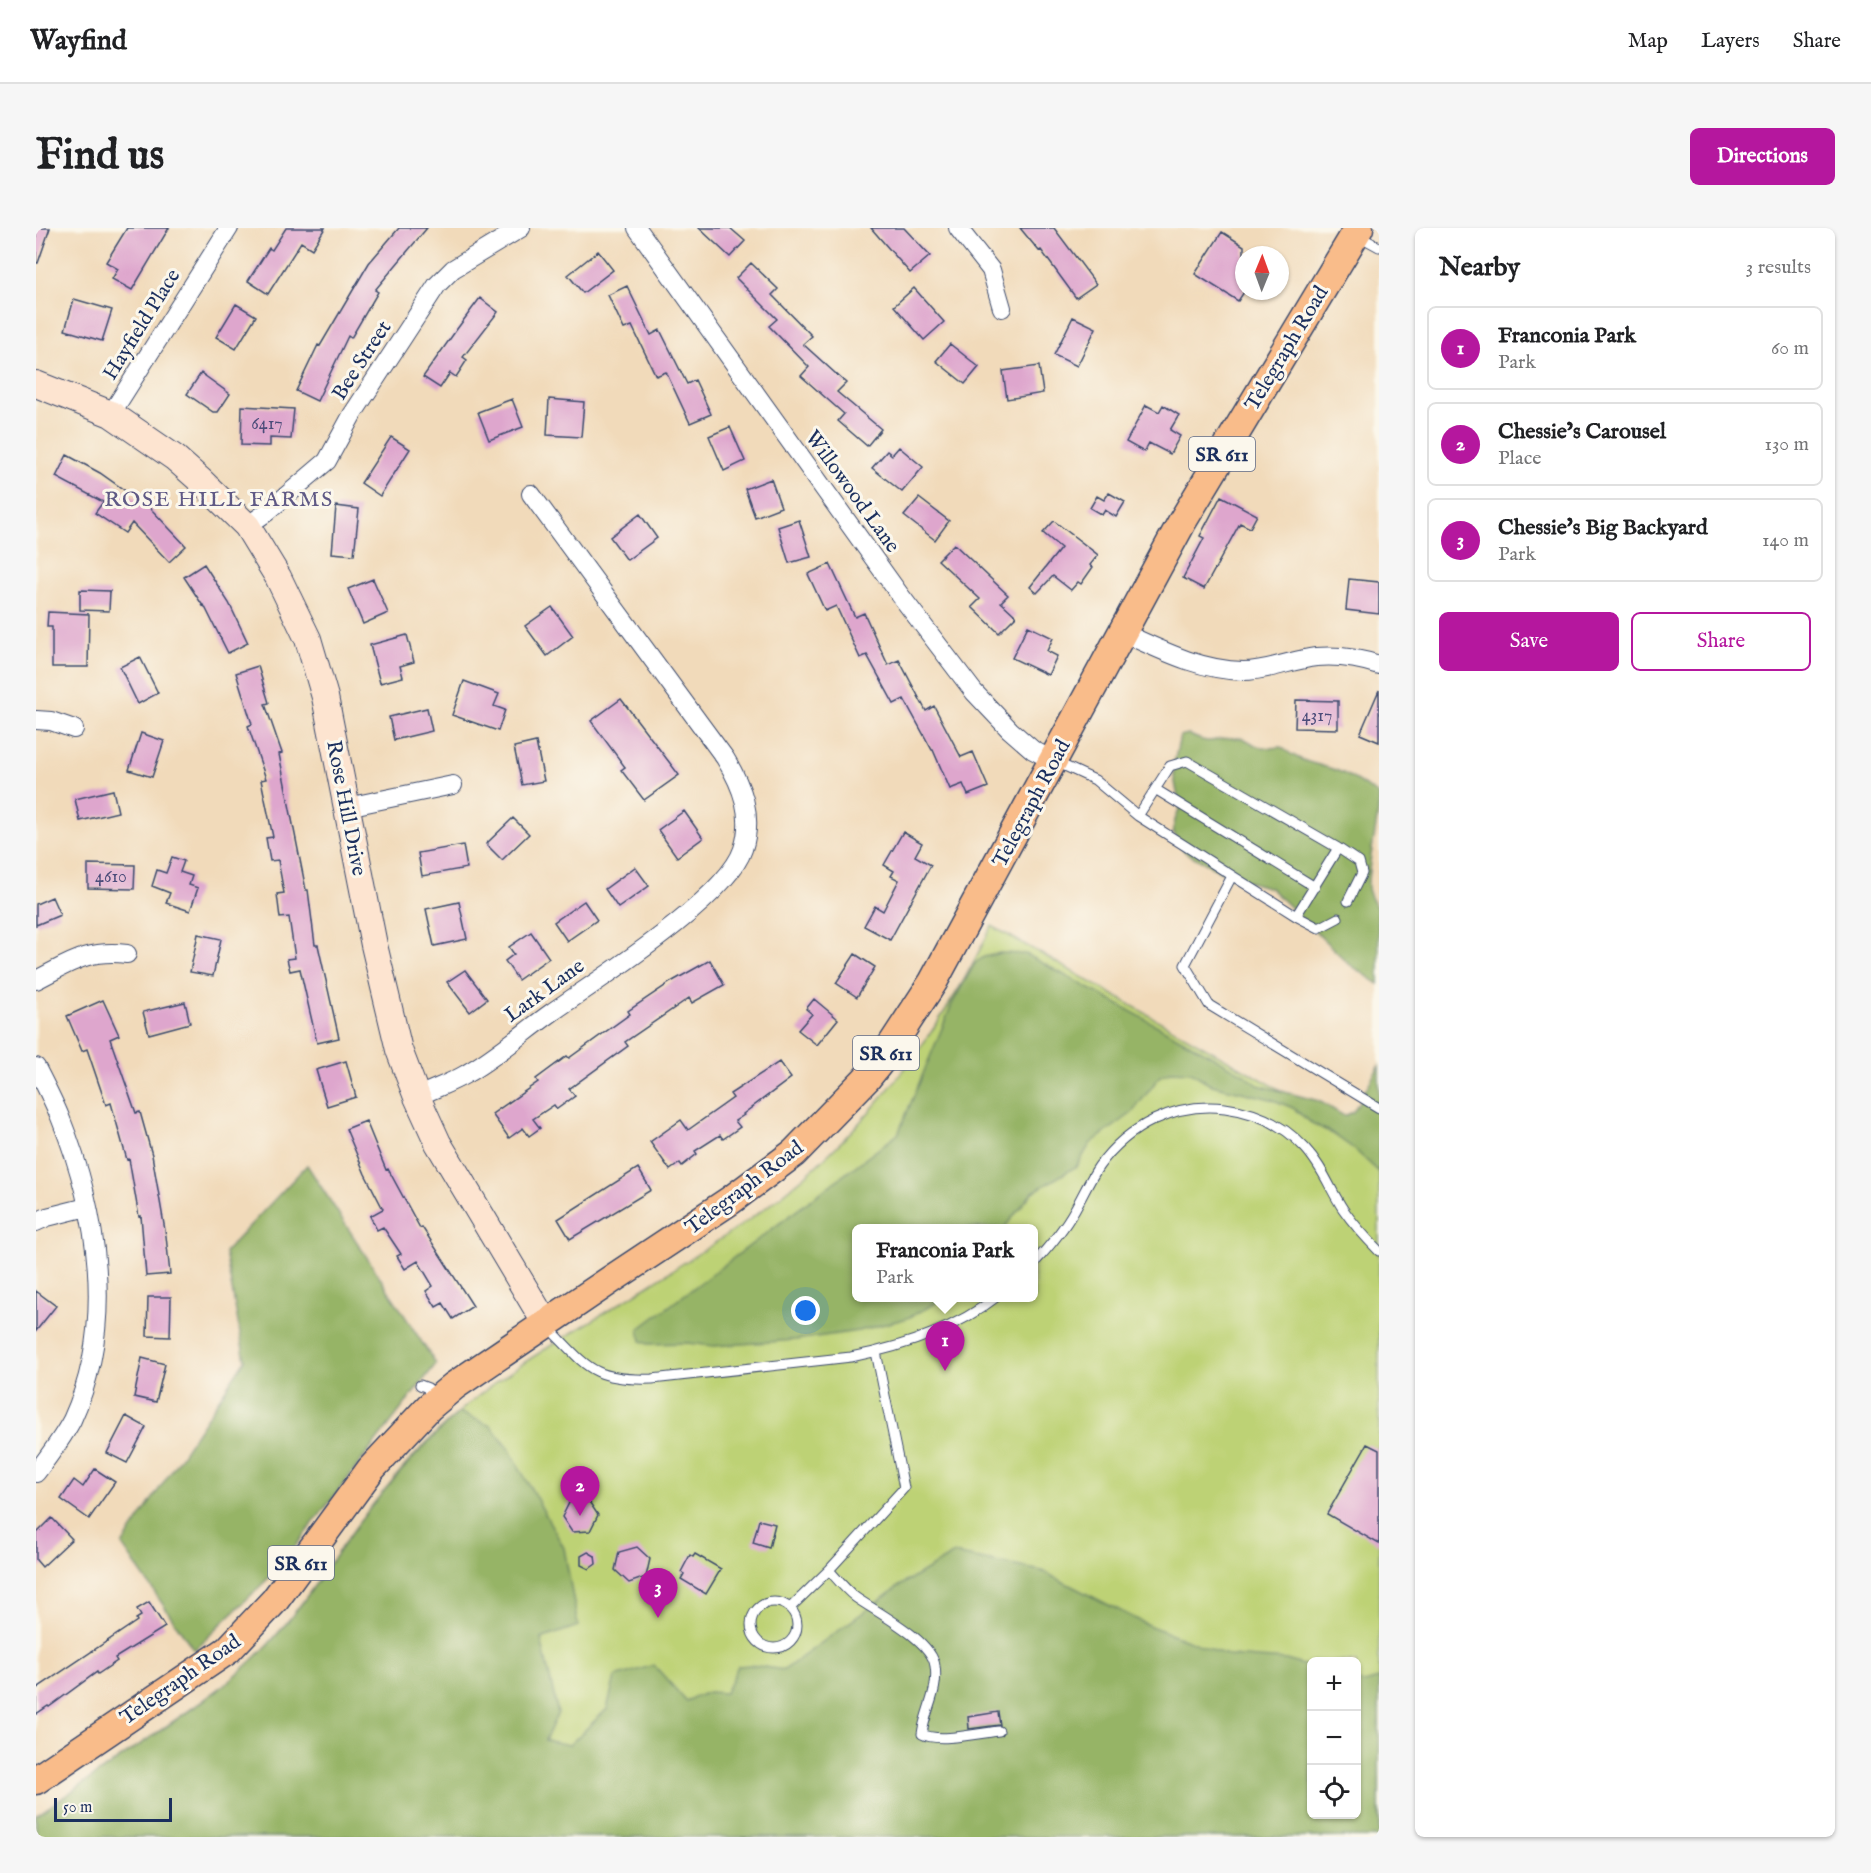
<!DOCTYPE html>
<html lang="en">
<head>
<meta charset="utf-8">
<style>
	body { margin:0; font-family:"IM FELL English",serif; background:#f6f6f6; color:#202124 }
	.controls { position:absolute; right:18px; bottom:18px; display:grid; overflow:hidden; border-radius:9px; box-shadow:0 2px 4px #0004 }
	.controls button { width:54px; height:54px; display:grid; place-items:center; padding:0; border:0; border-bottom:2px solid #e0e0e0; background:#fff; color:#202124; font:30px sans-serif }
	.compass { position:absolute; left:1199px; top:18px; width:54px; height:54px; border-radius:50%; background:#fff; box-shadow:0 2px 4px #0004; rotate:1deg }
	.scale { position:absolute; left:18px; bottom:15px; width:118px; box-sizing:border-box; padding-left:6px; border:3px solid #1b2f5e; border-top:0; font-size:16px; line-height:21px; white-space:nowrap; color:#1b2f5e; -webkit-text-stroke:4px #fbf7ec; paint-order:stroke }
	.you { position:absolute; left:770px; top:1083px; width:21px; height:21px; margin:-15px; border:4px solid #fff; border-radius:50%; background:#1a73e8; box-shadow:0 0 0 9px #1a73e833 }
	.badge { display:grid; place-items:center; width:39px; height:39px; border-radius:50%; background:#b5179e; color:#fff; font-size:20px; font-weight:700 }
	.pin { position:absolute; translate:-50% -50px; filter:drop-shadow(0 2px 3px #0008) }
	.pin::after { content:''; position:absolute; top:32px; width:21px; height:18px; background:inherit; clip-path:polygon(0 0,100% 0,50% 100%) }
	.popup { position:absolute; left:816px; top:996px; width:186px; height:78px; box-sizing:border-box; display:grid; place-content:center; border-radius:9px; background:#fff; filter:drop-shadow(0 2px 4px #0005); font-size:20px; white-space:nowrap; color:#757577 }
	.popup b { font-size:22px; color:#202124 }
	.popup::after { content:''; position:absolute; left:50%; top:100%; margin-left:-12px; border:12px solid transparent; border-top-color:#fff }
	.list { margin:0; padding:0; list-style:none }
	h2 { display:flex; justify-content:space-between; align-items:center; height:78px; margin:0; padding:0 24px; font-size:26px }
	h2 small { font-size:20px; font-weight:400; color:#757577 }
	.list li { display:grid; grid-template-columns:39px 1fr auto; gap:18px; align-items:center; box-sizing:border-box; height:84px; margin:0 12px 12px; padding:0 12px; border:2px solid #e0e0e0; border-radius:9px }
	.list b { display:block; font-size:22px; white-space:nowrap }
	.list p { margin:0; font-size:20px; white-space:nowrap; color:#757577 }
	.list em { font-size:20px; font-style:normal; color:#757577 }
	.actions { display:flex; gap:12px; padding:18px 24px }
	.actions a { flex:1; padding:14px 0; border:2px solid #b5179e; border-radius:9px; text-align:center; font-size:21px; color:#b5179e }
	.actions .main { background:#b5179e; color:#fff }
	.icon { flex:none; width:33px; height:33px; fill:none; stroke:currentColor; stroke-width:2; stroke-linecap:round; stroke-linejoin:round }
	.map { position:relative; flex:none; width:1343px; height:1609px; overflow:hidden; border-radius:9px }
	header { display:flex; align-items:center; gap:36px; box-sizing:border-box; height:84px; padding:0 30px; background:#fff; border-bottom:2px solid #e0e0e0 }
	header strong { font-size:28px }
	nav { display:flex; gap:33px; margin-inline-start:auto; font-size:21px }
	.intro { display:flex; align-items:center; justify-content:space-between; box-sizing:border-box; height:144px; padding:0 36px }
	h1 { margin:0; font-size:42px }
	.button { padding:15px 27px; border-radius:9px; background:#b5179e; color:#fff; font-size:21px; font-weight:700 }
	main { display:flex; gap:36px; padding:0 36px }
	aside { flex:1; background:#fff; border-radius:9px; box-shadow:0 2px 4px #0004 }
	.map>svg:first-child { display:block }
</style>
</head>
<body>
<header>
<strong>Wayfind</strong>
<nav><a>Map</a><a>Layers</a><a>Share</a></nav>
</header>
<div class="intro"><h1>Find us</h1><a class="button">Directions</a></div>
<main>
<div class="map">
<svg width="1343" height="1609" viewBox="0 0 1343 1609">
	<rect width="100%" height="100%" fill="#fbf7ec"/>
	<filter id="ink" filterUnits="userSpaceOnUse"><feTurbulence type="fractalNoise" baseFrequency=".0167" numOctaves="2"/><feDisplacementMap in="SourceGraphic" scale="12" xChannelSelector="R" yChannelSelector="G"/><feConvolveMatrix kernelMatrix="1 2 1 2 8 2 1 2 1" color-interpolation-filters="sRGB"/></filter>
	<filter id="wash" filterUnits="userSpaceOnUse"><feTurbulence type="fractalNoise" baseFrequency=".008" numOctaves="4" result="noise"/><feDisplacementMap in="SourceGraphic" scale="24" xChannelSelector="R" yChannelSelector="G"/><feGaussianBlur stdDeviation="1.35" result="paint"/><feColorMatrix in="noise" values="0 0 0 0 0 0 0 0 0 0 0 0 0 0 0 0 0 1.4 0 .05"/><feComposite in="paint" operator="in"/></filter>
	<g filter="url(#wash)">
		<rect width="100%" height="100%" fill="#f1daba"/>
		<!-- green -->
		<path fill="#bdd275" stroke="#6c806a" stroke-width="1.5" fill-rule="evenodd" d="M956,698L1343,918V1609H0V1588C42,1559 84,1530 126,1501C162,1476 200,1452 230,1419C266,1379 294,1334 326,1291C355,1252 387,1215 424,1183C462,1150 502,1125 544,1100C599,1066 654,1032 707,996C797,934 870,850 925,757C936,738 946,717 956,698ZM820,1000H998V1070H820ZM1276,1434H1320V1586H1276Z"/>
		<!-- forest -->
		<path fill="#96b466" stroke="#587262" stroke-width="1.5" d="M1152,506C1180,521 1179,507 1203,510C1210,510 1215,515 1221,518C1229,520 1237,520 1245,519C1266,536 1278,534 1302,543C1316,548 1330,559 1343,567C1343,596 1333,625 1332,655C1331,665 1337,672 1341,681C1343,698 1343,736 1343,756L1313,736L1234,660L1194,648L1150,625L1145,619L1137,605L1139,592L1144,580L1138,549V535L1144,508Z
			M964,725L990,726L1162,820L1208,846L1222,857L1283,873L1308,888L1317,884L1343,838V944L1318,921L1297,906L1274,894L1257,880L1235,871L1176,857L1155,844L1136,843L1124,848L1096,885L1054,916L1041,938L997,964L968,1000H820V1070H909L872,1090L822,1103L759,1112L678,1118L651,1115L612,1116L605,1113L603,1101L862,906L916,776L939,735L948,729Z
			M271,937L400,1136L241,1342L158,1422L86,1317L209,1132L189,1024Z
			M423,1184L455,1198L473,1221L528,1320L542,1398L505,1411L522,1485L509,1512L533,1517L571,1481L579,1449L618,1437L650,1473L672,1464L689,1465L702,1438L715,1437L748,1442L865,1357L918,1326L1006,1343L1112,1397L1193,1428L1250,1432L1275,1439L1276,1586H1320L1321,1453L1328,1455L1343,1451V1609H0V1588C40,1561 80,1533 120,1506C157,1480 195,1455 227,1422C266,1382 294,1332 328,1288C357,1250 388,1217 423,1184Z"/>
		<g id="blocks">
			<!-- building -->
			<path fill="#dea6cd" d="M0,0H14L2,35H0Z
				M91,0H133L96,62L76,51L82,41L70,34Z
				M250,0H289L276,21L265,14L232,66L212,53L233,20L236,22Z
				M363,0H391L339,62L342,64L315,110L312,108L281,173L260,163L282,117L284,118L333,35Z
				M663,0H694L709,13L694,29Z
				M835,0H868L894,28L874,45Z
				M984,0H1018L1060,56L1040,70L1005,22L1003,23Z
				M1186,4L1208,18V64L1202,73L1159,46Z
				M562,23L577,42L547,65L532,47Z
				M715,35L742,61L736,67L776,108L767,116L810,155L801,164L845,201L831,218L802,193L808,186L765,148L773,139L733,98L741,91L700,50Z
				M591,58L615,107L624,102L651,156L659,152L675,186L654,195L630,144L620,148L596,98L588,101L572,67Z
				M878,60L908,94L888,112L858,78Z
				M444,70L462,84L427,129L431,132L420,149L414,145L404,160L387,149L421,101Z
				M38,71L76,82L66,113L29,102Z
				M200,76L220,88L200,121L180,109Z
				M1037,89L1060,100L1041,138L1018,127Z
				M914,116L943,139L929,156L900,133Z
				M1003,138L1007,165L971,171L967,143Z
				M165,145L194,166L182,184H177L151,166Z
				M476,171L487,199L453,212L442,184Z
				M513,171L548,174L545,209L511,207Z
				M1110,177L1123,184L1127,177L1143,187L1134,202L1144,208L1134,226L1113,215L1108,224L1090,214Z
				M206,178L258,181L255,211L234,210V218L205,217Z
				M694,199L709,233L688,243L673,208Z
				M355,209L374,221L344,268L325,255Z
				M863,219L887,239L866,264L836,240L851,223L856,227Z
				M31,227L64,245L115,281L150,318L133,334L96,295L89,305L59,285L67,274L20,249Z
				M735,251L745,279L719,289L709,261Z
				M1073,265L1089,274L1080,289L1069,282L1066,287L1054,280L1061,268L1068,272Z
				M1185,268L1221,287L1214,300L1204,295L1168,361L1147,350L1168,310L1164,308Z
				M883,270L913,293L899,312L868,288Z
				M300,278L323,281L318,327L296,325Z
				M604,286L621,310L591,332L574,309Z
				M763,292L775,329L753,335L742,299Z
				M1018,293L1062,327L1054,337L1057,339L1045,356L1042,354L1035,362L1017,348L1001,365L994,359L1025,320L1007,305Z
				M918,316L972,367L965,374L980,388L963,405L936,379L944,371L902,332Z
				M168,336L193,375L212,415L192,425L168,377L167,378L148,349Z
				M794,336L819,389L828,385L852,437L863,432L890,483L898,478L925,529L937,524L952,559L932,567L927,556L914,561L897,522H896L868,471L858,476L831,427L824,430L800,378L789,383L772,346Z
				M337,351L352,385L327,396L312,361Z
				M1313,351L1343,354V386L1310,382Z
				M44,362L74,363L73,383L44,382Z
				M516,379L537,408L511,428L489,398Z
				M12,384L53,386L52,439H16V399H11Z
				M992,398L1017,410L1011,423L1021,428L1012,447L976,430Z
				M371,407L378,434L364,438L367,449L344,455L334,417Z
				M104,429L122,465L102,476L84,439Z
				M222,438L233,475L229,476L246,525L243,526L270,662H272L279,717H282L303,810L281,815L264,741L254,743L251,731L259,730L253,689L244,690L241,666L248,665L242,632L234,633L230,610L237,609L225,552L230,551L212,498L216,496L200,445Z
				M428,453L463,466L458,478L469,482L462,503L416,487Z
				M1343,462V514L1324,506Z
				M585,471L643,547L608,572L585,542L589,539L555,493Z
				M1260,472L1302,473V501L1259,500Z
				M391,480L396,503L358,512L353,489Z
				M105,505L128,513L116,549L93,542Z
				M500,514L508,553L486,557L478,519Z
				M77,562L82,584L44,593L39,571Z
				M648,583L667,610L641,629L622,602Z
				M477,590L493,606L466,632L450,616Z
				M867,604L886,615L879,628L895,637L854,712L828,698L839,678L847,683L863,652L855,648L858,643L848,637Z
				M427,617L431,640L386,648L382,625Z
				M136,629L148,633L144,644L156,648L153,657L162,660L154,683L130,675L134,665L116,658L121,642L130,645Z
				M52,636L99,637L98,661L52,660Z
				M599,639L613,658L582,680L569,661Z
				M16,669L24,687L0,697V676Z
				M548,673L561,692L531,713L518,694Z
				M423,674L431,711L398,718L390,681Z
				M495,704L513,730L482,752L469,733L478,726L473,719Z
				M162,706L185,711L177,748L154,744Z
				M819,726L839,739L821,769L800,755Z
				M674,732L688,757L656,775L653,770L589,814L592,818L533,861L539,868L521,881L518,877L497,891L504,900L493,908L487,900L473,910L456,886L502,854L500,851L531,828L533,830L594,786L592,783L635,754Z
				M429,742L451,771L434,784L411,754Z
				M778,771L802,791L781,817L762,802L776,786L770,781Z
				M67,772L83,807L74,811L100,885L104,884L116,927L130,1008L134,1046L110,1048L105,988L103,989L93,931L91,932L75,875L70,877L51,821L46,823L31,788Z
				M149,774L154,795L113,806L107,784Z
				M310,833L320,869L291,878L280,842Z
				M743,834L755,850L707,886L708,887L699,893L704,899L687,911L684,907L659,923L661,926L646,938L644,935L634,942L614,914L645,892L652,902L697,870L694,866Z
				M330,893L350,942L352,941L384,1000L386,999L437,1078L417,1091L407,1075L400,1079L390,1063L397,1058L382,1033L369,1041L361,1028L365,1026L347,999L341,1002L334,988L347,981L329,946L310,901Z
				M602,940L615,962L534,1011L522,991Z
				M0,1063L20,1078L0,1103Z
				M112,1069H135L134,1109L111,1108Z
				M106,1130L129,1136L120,1174L98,1169Z
				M90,1188L110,1199L91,1235L71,1225Z
				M1331,1216L1343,1222V1316L1291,1286Z
				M59,1241L79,1254L53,1291L25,1271L38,1252L47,1259Z
				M552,1272L562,1287L554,1303L536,1304L526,1289L534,1273Z
				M16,1290L36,1311L6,1339L0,1332V1306Z
				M723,1292L739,1296L733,1320L717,1315Z
				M601,1319L614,1331L610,1349L593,1355L579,1342L583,1324Z
				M552,1324L559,1328L560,1336L553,1341L545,1337V1328Z
				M659,1326L685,1341L670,1366L645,1351L648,1346L645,1344L654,1327L657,1329Z
				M113,1374L129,1399L79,1430L81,1433L62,1446L61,1444L13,1479L12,1478L0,1486V1461L101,1393L100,1391L105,1388L101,1381Z
				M962,1484L964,1497L933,1501L932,1489Z"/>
		</g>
	</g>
	<g filter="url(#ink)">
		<use href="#blocks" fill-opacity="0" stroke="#3b496c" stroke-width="1.5"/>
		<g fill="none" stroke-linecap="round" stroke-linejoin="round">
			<!-- lane casing -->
			<g stroke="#3b496c" stroke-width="11">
				<path id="lane" d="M1321,7L1343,19
					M1020,534L1059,552L1102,588L1134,538L1151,533L1302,620L1260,688L1102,588
					M1119,561L1279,659
					M1302,620L1323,634L1326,645L1312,673
					M1196,648L1149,737L1173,777L1343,880
					M1260,688L1283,700L1302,690
					M998,1035C1013,1019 1028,1001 1039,981C1047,967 1054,951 1063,938C1092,898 1139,874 1189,880C1220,884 1248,897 1269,920C1286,938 1294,961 1307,981C1318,997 1330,1010 1343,1023
					M511,1098C551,1138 555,1153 616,1151L815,1129C866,1119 918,1102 959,1070
					M384,1157L392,1160L393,1172
					M793,1342C801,1351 809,1361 819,1369C840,1384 896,1412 899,1438C903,1463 889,1482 886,1506C902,1515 944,1505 963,1503
					M715 1397a23 23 0 1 1 46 0a23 23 0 1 1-46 0Z
					M754,1380L793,1342L868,1260L840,1124"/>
			</g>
			<!-- street casing -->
			<g stroke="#3b496c" stroke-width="20">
				<path id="street" d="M601,0L864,367L938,464L974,502L997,522L1018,533
					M922,0L955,42L966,80
					M75,186L193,0
					M211,298L231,284L291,233L316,187L401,57L417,41L485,0
					M1085,404C1125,422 1163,442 1207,443C1232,443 1255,432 1280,429C1302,427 1322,430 1343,437
					M0,492L15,493L38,501
					M311,579L417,557
					M0,752C34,735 51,721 91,726
					M0,839C8,855 17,872 24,889C62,983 80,1097 36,1192C26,1211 13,1228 0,1245
					M381,869C397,861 415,855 430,846C460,829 487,805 515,785C562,752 691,671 707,621C718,587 706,558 689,530L495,266
					M0,994L11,989L51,979"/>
			</g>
			<!-- secondary casing -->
			<g stroke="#3b496c" stroke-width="28">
				<path id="secondary" d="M0,156L75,186L139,230L165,253L211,298L242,349L272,411L289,469L338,717L363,822L381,869L402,915L510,1096"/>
			</g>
			<!-- primary casing -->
			<g stroke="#3b496c" stroke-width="31">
				<path id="primary" d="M0,1552L192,1422L239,1372L335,1241L393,1179L418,1158L576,1051L695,972L758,925L830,851L850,826L897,754L1146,294L1323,0"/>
			</g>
			<!-- lane -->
			<use href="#lane" stroke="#fff" stroke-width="9"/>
			<!-- street -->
			<use href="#street" stroke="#fff" stroke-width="18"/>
			<!-- secondary -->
			<use href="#secondary" stroke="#fde4d0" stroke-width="26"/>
			<!-- primary -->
			<use href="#primary" stroke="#f9bc8a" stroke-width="28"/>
		</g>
	</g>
	<g text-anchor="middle" stroke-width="6" stroke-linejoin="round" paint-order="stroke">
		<!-- number labels -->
		<g font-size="18" fill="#4c4d7a">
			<text x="231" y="201">6417</text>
			<text x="1281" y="493">4317</text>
			<text x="75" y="654">4610</text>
		</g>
		<!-- shield labels -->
		<g fill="#fbf7ec" stroke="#5e6b89" stroke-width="1.5">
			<rect x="1153" y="209" width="66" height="34" rx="4.5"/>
			<rect x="817" y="808" width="66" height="34" rx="4.5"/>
			<rect x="232" y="1318" width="66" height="34" rx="4.5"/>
		</g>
		<g font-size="20" font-weight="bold" fill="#1b2f5e">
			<text x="1186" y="233">SR 611</text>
			<text x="850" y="832">SR 611</text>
			<text x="265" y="1342">SR 611</text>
		</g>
		<!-- street labels -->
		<g font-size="21" fill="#1b2f5e" stroke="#fbf7ec">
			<text transform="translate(105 96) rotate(-58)" y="7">Hayfield Place</text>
			<text transform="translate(1250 120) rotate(-59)" y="7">Telegraph Road</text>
			<text transform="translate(325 132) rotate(-57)" y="7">Bee Street</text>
			<text transform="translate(817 263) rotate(54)" y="7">Willowood Lane</text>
			<text transform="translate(995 575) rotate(-62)" y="7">Telegraph Road</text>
			<text transform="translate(311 580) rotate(79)" y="7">Rose Hill Drive</text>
			<text transform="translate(508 762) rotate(-36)" y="7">Lark Lane</text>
			<text transform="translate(708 959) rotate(-37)" y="7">Telegraph Road</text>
			<text transform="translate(144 1451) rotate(-35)" y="7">Telegraph Road</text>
		</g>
		<!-- neighbourhood labels -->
		<g font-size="22" letter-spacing="1.5" fill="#5f5985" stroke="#fbf7ec">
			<text x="183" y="278">ROSE HILL FARMS</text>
		</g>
	</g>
</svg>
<div class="controls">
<button>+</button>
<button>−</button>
<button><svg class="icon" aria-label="locate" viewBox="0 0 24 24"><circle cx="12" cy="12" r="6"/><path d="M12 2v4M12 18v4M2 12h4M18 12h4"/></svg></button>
</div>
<svg class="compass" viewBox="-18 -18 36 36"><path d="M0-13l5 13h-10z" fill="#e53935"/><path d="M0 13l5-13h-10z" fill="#757577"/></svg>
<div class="scale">50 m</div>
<div class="you"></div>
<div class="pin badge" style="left:909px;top:1143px">1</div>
<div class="popup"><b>Franconia Park</b>Park</div>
<div class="pin badge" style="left:544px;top:1288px">2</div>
<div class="pin badge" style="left:622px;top:1390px">3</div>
</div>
<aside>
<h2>Nearby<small>3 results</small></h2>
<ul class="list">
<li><span class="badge">1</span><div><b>Franconia Park</b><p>Park</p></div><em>60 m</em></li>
<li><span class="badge">2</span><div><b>Chessie’s Carousel</b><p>Place</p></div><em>130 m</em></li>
<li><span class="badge">3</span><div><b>Chessie's Big Backyard</b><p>Park</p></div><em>140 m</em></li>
</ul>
<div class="actions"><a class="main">Save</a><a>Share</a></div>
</aside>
</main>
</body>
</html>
